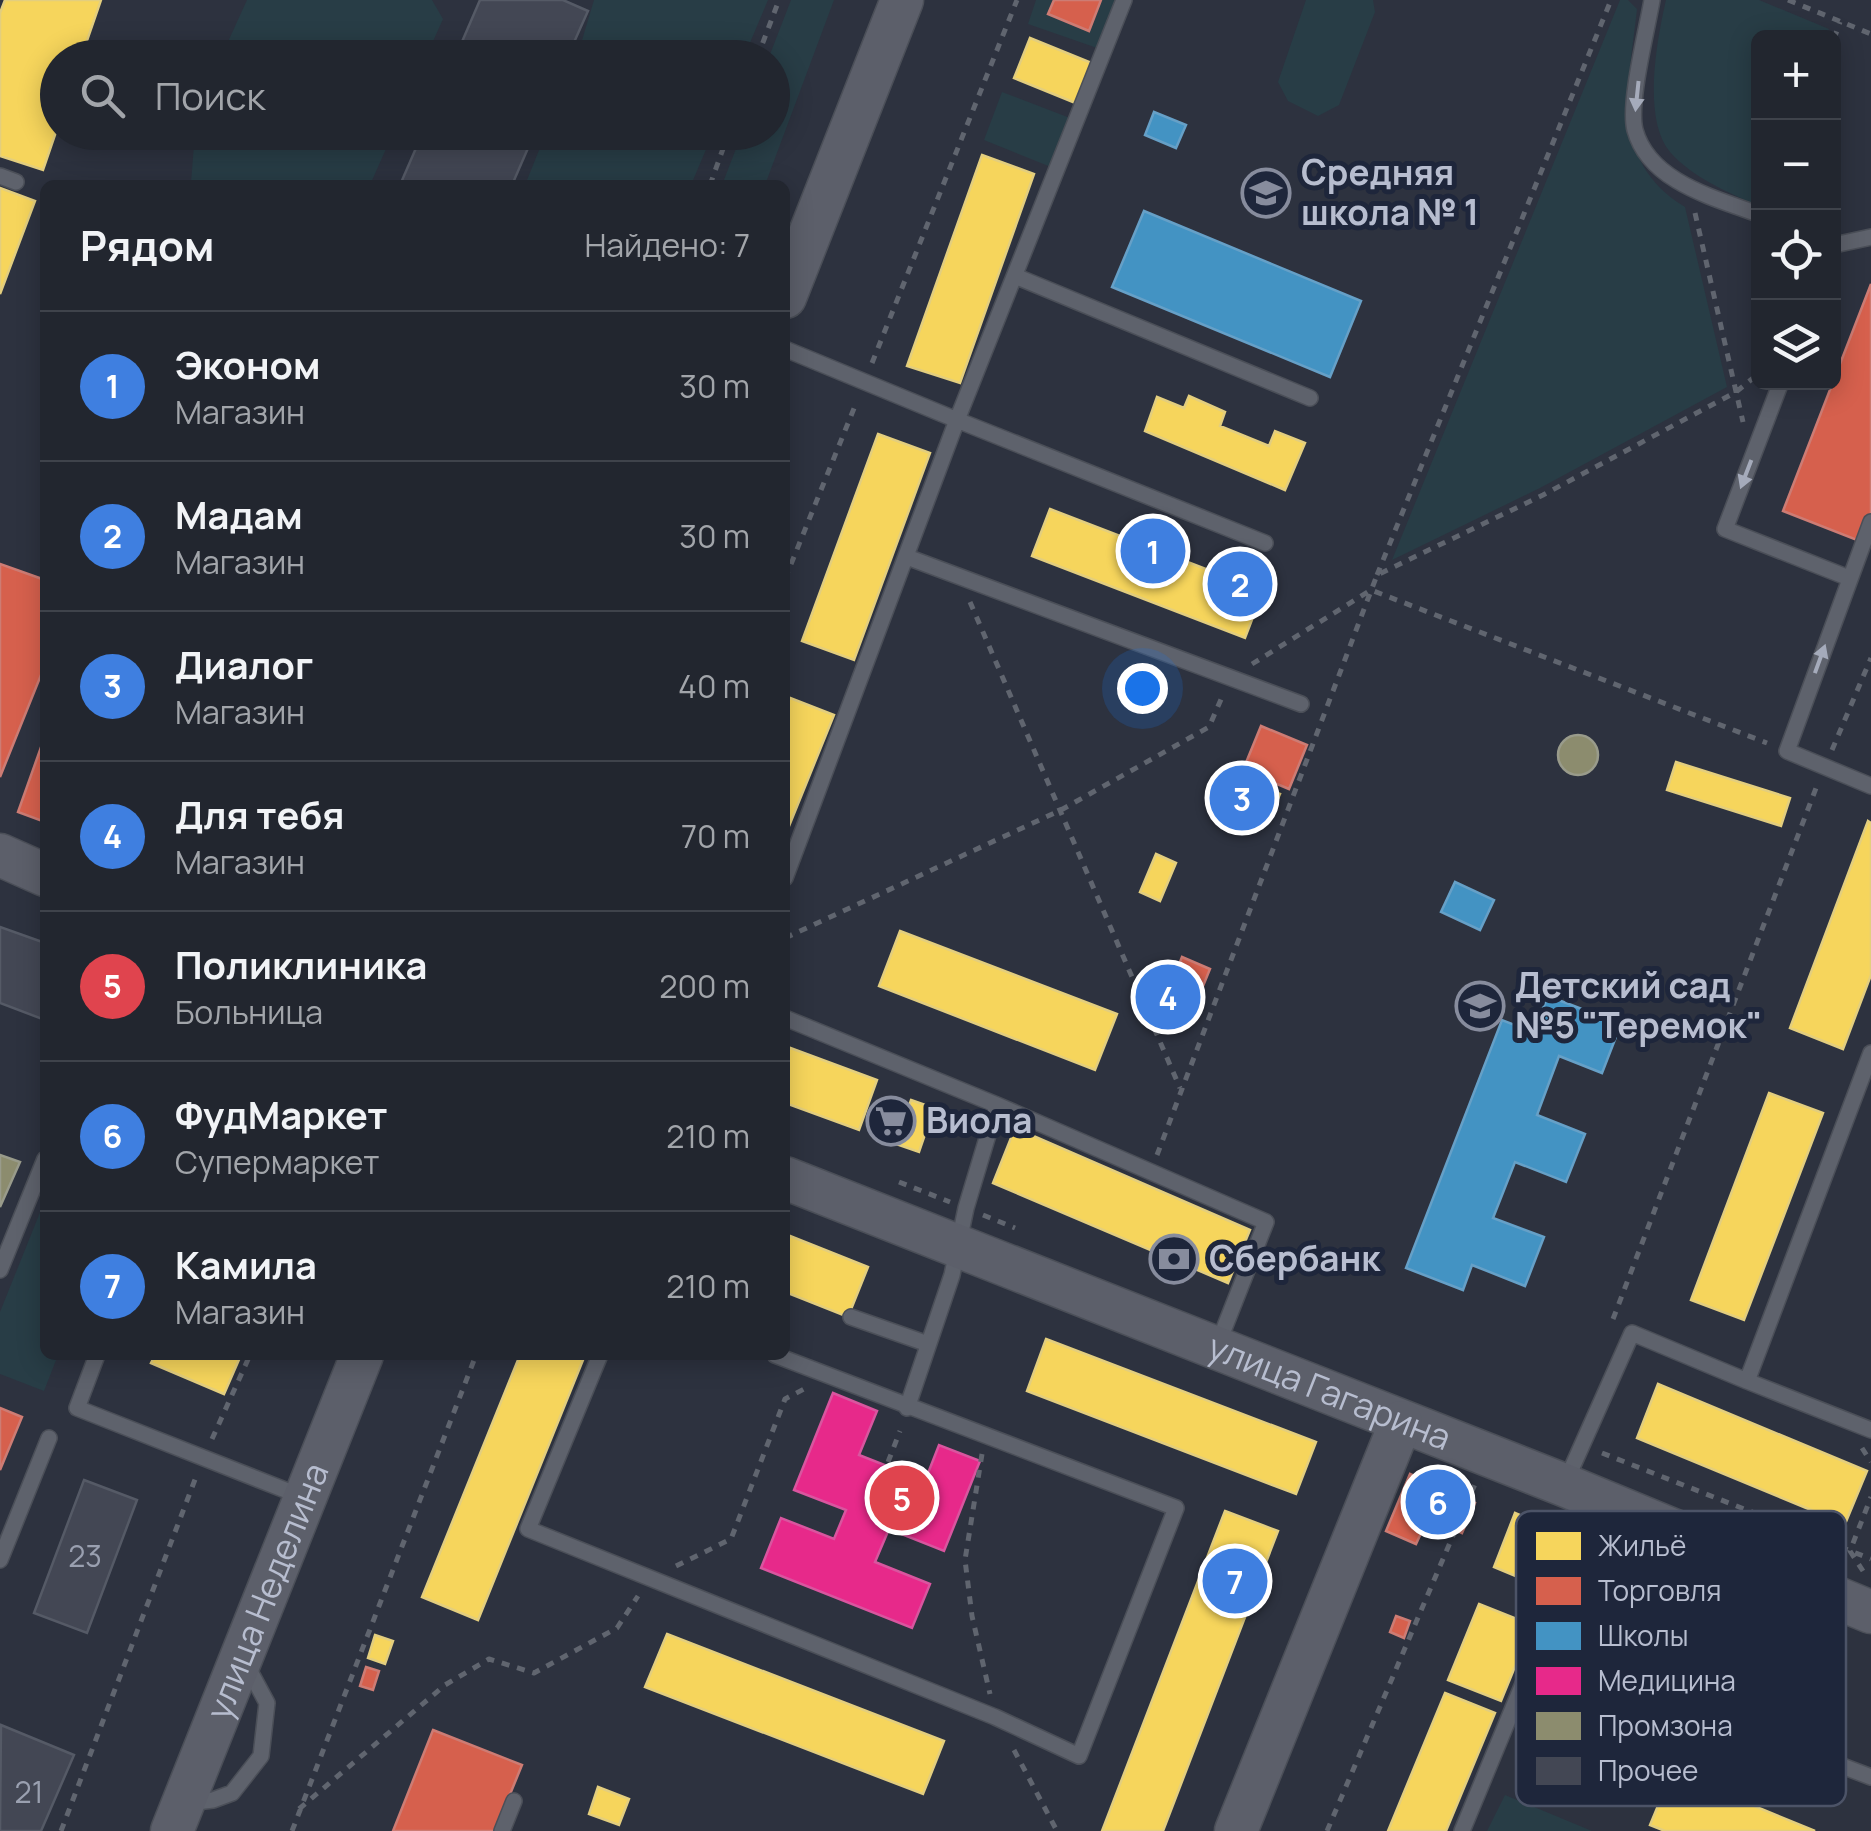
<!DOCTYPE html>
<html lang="ru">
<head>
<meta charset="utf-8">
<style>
	body { margin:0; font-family:Manrope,sans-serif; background:#2a2e37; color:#f1f3f6 }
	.controls { position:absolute; right:30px; top:30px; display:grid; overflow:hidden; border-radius:15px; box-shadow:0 5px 25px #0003 }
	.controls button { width:90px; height:90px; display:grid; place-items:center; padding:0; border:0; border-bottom:2px solid #3f434b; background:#22262f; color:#f1f3f6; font:50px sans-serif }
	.you { position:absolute; left:1142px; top:688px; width:35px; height:35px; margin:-25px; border:8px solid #fff; border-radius:50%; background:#1a73e8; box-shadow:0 0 0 15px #1a73e833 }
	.badge { display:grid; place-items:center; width:65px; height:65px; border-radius:50%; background:#878c9d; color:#fff; font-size:32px; font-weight:700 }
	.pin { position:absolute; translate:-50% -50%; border:5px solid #fff; box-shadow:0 2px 10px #0006 }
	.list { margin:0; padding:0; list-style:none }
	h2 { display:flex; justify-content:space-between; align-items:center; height:130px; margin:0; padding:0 40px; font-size:42px }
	h2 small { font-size:32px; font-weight:400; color:#a2a5aa }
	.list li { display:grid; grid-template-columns:65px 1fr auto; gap:30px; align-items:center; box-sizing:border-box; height:150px; padding:0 40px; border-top:2px solid #3f434b }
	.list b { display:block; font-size:38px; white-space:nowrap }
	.list p { margin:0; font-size:32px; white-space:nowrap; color:#a2a5aa }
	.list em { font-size:32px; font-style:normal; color:#a2a5aa }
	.icon { flex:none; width:55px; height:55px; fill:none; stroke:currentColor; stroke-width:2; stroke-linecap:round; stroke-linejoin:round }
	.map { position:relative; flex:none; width:1871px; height:1831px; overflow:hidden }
	.search { position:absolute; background:#22262f; box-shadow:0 5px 25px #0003; left:40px; top:40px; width:750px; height:110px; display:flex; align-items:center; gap:25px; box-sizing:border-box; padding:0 35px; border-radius:55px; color:#a2a5aa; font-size:38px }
	.panel { position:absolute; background:#22262f; box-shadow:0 5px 25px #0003; left:40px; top:180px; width:750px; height:1180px; border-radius:15px }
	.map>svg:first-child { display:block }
</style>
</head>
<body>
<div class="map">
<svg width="1871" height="1831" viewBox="0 0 1871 1831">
	<rect width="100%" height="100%" fill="#2d323f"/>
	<!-- green -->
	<path fill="#283d46" d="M247,0H432L443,19L426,57H221Z
		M594,0H768L744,57H577Z
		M791,0H834L765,185H722L742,133L772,132V58L769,57Z
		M1036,0H1117L1100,49L1028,24Z
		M1306,0H1373L1375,12L1339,105L1318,116L1288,101L1278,82Z
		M1620,0H1628L1637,9C1629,84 1608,160 1685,207L1727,387L1540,488L1392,560Z
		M1666,0H1759L1829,29L1826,37L1758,38L1756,205C1726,191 1693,178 1670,152C1642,119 1657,39 1666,0Z
		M1002,92L1070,118L1051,167L984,140Z
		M195,133V132L393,133L370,185L191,182Z
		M546,133V132L713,133L691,185H525Z
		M45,1200V1355H58L44,1391L0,1374V1312Z
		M1505,1795L1592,1831H1487Z"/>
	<!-- homes -->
	<path fill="#f6d55c" stroke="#e3ce7e" stroke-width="2.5" d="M5,0H101L81,58H58V126L43,170L0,156V13Z
		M1030,38L1094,64L1078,104L1014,78Z
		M982,155L1034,174L960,383L907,366Z
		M0,188L35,201L0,294Z
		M1189,396L1225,412L1220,426L1269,446L1275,431L1305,443L1285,490L1145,431L1157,397L1184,408Z
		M878,434L930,453L854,660L802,641Z
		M1050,509L1263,591L1245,638L1032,556Z
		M785,696L834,715L785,836Z
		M1676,762L1790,798L1781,826L1667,790Z
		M1260,785L1280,794L1270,817L1250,808Z
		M1868,821L1871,823V975L1843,1049L1790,1028Z
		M1156,854L1176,863L1160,901L1140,892Z
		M900,931L1117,1014L1095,1070L879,986Z
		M785,1046L877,1080L859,1130L785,1103Z
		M1769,1093L1823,1113L1744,1320L1691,1300Z
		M911,1100L934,1108L919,1152L896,1144Z
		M1015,1128L1250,1230L1228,1283L993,1183Z
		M785,1234L868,1267L848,1317L785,1292Z
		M1046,1339L1316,1442L1296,1494L1027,1391Z
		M155,1355H241L224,1394L151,1363Z
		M520,1355H585L478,1620L422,1597Z
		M1658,1384L1867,1471L1845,1524L1637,1438Z
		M1225,1511L1278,1531L1163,1831H1102Z
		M1515,1513L1723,1600L1701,1653L1494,1567Z
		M1479,1604L1532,1625L1501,1701L1448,1680Z
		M667,1634L944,1741L923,1794L645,1687Z
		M375,1635L393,1641L385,1664L368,1658Z
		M1445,1693L1495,1713L1446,1831H1388Z
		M1672,1772L1815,1831H1665L1650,1825Z
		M598,1787L629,1799L619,1825L589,1814Z"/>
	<!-- shops -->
	<path fill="#d6604d" stroke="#cd7c74" stroke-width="2.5" d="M1054,0H1101L1089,31L1048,14Z
		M1871,284V535L1867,544L1783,511Z
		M0,564L45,580V665L0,777Z
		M1261,726L1307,745L1289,789L1243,770Z
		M45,736V822L18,812Z
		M1182,957L1210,969L1188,1023L1160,1012Z
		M0,1408L22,1417L0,1470Z
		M1410,1474L1475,1503L1462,1533L1428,1518L1416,1544L1386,1531Z
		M1396,1616L1410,1621L1404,1638L1390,1632Z
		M366,1667L379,1671L373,1690L360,1686Z
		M433,1730L522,1765L495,1831H393Z"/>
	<!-- schools -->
	<path fill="#4393c3" stroke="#66a0c7" stroke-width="2.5" d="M1154,112L1186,125L1176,148L1145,135Z
		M1144,211L1361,301L1330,377L1112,287Z
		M1455,882L1494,900L1480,930L1441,912Z
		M1548,996L1621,1024L1602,1073L1559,1056L1537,1115L1585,1134L1566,1182L1515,1162L1493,1218L1544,1237L1525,1286L1472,1265L1463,1290L1406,1268L1502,1020L1533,1032Z"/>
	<!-- health -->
	<path fill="#e7298a" stroke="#d9559f" stroke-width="2.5" d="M833,1393L877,1411L859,1455L925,1481L939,1445L980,1461L944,1551L889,1529L875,1562L930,1584L912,1628L761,1568L781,1518L834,1539L846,1510L794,1490Z"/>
	<!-- industry -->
	<path fill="#8c8c6e" stroke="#999b8b" stroke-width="2.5" d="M1558 755a20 20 0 1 1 40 0a20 20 0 1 1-40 0Z
		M0,1155L20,1162L0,1207Z"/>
	<!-- building -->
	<path fill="#434754" stroke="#555a66" stroke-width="2.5" d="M480,0H563L588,11L567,58H455Z
		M423,132H535L512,185H400Z
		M0,927L45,943V1020L0,1003Z
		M84,1480L137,1500L87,1633L34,1613Z
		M1,1725L74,1755L41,1831H0Z"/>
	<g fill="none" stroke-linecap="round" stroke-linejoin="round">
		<!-- lane casing -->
		<g stroke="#4b4f58" stroke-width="18">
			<path id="lane" d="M1124,0L957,420L1265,543
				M1652,0C1647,30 1628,103 1635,130C1649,182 1715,198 1758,214
				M0,176L16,182
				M1834,245L1871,237
				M1015,276L1310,398
				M785,349L957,420L785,878
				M1781,382L1725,529L1849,578
				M1871,522L1787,751L1871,786
				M907,557L1301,704
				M785,1018L997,1105L1266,1222L1218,1344
				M1871,1053L1747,1381L1871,1430
				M0,1270L45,1159
				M851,1317L928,1344
				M97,1355L77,1408L303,1497
				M600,1355L528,1529L995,1717L1079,1756L1176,1508L775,1355
				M907,1408L952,1275L966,1208L997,1105
				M1566,1481L1632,1333L1747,1381
				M0,1560L49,1438
				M187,1803L213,1800L232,1793L261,1756L267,1703L246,1664
				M502,1831L514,1801
				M1462,1831L1537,1650L1871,1777"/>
		</g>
		<!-- secondary casing -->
		<g stroke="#4b4f58" stroke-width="45">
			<g id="secondary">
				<path d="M785,297L902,0"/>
				<path d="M0,855L45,875"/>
				<path id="s1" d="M785,1178L1564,1485L1871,1612"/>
				<path id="s2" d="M172,1831L362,1355"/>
				<path d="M1236,1831L1401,1422"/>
			</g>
		</g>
		<!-- path -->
		<path stroke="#60656f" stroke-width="5" stroke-dasharray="8 8" stroke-linecap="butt" d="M1788,0L1871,34
			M1834,39L1840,22
			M757,58L779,0
			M710,185L729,132
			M1695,213L1743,422
			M872,363L1017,0
			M1377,575L1611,0
			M785,579L857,401
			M970,602L1180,1088
			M1252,664L1371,590L1767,743
			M1832,750L1871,658
			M785,938L1061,810L1209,727L1222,697
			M1157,1155L1377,575L1543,495L1736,392L1758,374
			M899,1182L950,1202
			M983,1215L1015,1228
			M1613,1319L1818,783
			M212,1439L250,1355
			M1862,1448L1871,1462
			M1602,1453L1871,1559
			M982,1454L965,1560L972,1616L990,1694
			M888,1462L900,1431
			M676,1566L731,1539L785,1399L806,1388
			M1863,1571L1850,1551L1871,1497
			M1014,1750L1057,1831
			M299,1809L445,1685L489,1659L534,1673L617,1628L638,1596
			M61,1831L196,1477
			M292,1831L476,1355
			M1327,1831L1475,1484"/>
		<!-- lane -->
		<use href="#lane" stroke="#5e626c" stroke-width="15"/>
		<!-- secondary -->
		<use href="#secondary" stroke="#5c5f6a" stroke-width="42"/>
	</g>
	<!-- one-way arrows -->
	<defs><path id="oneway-solid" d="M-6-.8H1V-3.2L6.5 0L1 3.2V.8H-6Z" transform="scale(2.5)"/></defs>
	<g fill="#a5abbb">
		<use href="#oneway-solid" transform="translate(1637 96) rotate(96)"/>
		<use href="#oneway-solid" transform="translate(1746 474) rotate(111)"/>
		<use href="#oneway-solid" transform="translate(1820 659) rotate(-70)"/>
	</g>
	<!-- icons -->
	<defs>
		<g id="school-ring" transform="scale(2.5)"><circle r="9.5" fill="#1e263b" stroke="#878c9d" stroke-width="1.5"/><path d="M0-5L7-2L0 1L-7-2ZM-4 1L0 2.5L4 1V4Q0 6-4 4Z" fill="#878c9d"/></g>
		<g id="supermarket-ring" transform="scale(2.5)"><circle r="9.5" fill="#1e263b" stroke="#878c9d" stroke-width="1.5"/><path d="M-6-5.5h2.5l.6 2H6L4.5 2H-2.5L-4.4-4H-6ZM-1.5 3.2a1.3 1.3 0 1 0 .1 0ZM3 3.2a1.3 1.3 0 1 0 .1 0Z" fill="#878c9d"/></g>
		<g id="bank-ring" transform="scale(2.5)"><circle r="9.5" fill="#1e263b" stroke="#878c9d" stroke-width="1.5"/><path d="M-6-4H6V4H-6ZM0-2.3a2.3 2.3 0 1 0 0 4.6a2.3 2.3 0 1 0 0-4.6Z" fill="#878c9d"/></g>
	</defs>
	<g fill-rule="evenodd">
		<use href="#school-ring" x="1266" y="193"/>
		<use href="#school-ring" x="1480" y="1006"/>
		<use href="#supermarket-ring" x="891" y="1121"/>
		<use href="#bank-ring" x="1174" y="1259"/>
	</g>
	<g text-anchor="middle" stroke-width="10" stroke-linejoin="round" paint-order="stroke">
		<!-- number labels -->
		<g font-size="30" fill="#9aa0b0">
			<text x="85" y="1567">23</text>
			<text x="29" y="1803">21</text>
		</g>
		<!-- poi labels -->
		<g font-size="35" font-weight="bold" fill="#b7bdcf" stroke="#1e263b" text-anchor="start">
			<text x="1301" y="185">Средняя<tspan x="1301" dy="40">школа № 1</tspan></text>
			<text x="1515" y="998">Детский сад<tspan x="1515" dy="40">№5 "Теремок"</tspan></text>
			<text x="926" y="1133">Виола</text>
			<text x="1209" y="1271">Сбербанк</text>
		</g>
		<!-- street labels -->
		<g font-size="35" fill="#b7bdcf" stroke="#1e263b">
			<text dy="12" stroke="none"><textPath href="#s1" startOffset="585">улица Гагарина</textPath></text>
			<text dy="12" stroke="none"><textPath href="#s2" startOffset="258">улица Неделина</textPath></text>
		</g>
	</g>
	<!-- legend -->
	<rect x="1516" y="1511" width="330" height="295" rx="15" fill="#1e263b" stroke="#4c5367" stroke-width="2.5"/>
	<rect x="1536" y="1532" width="45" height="28" fill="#f6d55c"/>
	<rect x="1536" y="1577" width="45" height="28" fill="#d6604d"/>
	<rect x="1536" y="1622" width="45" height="28" fill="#4393c3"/>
	<rect x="1536" y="1667" width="45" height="28" fill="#e7298a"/>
	<rect x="1536" y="1712" width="45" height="28" fill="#8c8c6e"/>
	<rect x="1536" y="1757" width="45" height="28" fill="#434754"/>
	<g font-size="28" fill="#b7bdcf">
		<text x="1598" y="1556">Жильё</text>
		<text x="1598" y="1601">Торговля</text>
		<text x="1598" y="1646">Школы</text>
		<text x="1598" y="1691">Медицина</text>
		<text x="1598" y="1736">Промзона</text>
		<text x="1598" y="1781">Прочее</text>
	</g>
</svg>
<div class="controls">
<button>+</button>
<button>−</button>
<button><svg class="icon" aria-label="locate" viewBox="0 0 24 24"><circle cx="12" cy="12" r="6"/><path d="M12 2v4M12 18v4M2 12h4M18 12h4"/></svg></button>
<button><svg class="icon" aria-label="layers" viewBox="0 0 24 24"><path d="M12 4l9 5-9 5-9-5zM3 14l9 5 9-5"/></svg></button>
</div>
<div class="you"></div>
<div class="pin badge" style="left:1153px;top:551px;background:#3f7fe0">1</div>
<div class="pin badge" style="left:1240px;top:584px;background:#3f7fe0">2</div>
<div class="pin badge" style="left:1242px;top:798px;background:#3f7fe0">3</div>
<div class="pin badge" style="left:1168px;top:997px;background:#3f7fe0">4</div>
<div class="pin badge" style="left:902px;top:1498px;background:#e0444e">5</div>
<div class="pin badge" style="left:1438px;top:1502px;background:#3f7fe0">6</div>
<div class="pin badge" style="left:1235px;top:1581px;background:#3f7fe0">7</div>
<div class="search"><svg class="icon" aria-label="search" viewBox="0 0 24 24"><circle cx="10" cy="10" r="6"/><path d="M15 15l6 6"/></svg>Поиск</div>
<section class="panel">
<h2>Рядом<small>Найдено: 7</small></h2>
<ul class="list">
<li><span class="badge" style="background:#3f7fe0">1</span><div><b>Эконом</b><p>Магазин</p></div><em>30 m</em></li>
<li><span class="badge" style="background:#3f7fe0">2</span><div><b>Мадам</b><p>Магазин</p></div><em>30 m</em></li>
<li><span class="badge" style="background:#3f7fe0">3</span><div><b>Диалог</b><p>Магазин</p></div><em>40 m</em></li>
<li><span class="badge" style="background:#3f7fe0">4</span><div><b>Для тебя</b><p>Магазин</p></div><em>70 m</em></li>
<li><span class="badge" style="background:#e0444e">5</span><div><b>Поликлиника</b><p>Больница</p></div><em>200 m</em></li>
<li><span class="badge" style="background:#3f7fe0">6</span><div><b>ФудМаркет</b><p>Супермаркет</p></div><em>210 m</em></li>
<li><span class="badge" style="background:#3f7fe0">7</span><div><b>Камила</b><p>Магазин</p></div><em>210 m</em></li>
</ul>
</section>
</div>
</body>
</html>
